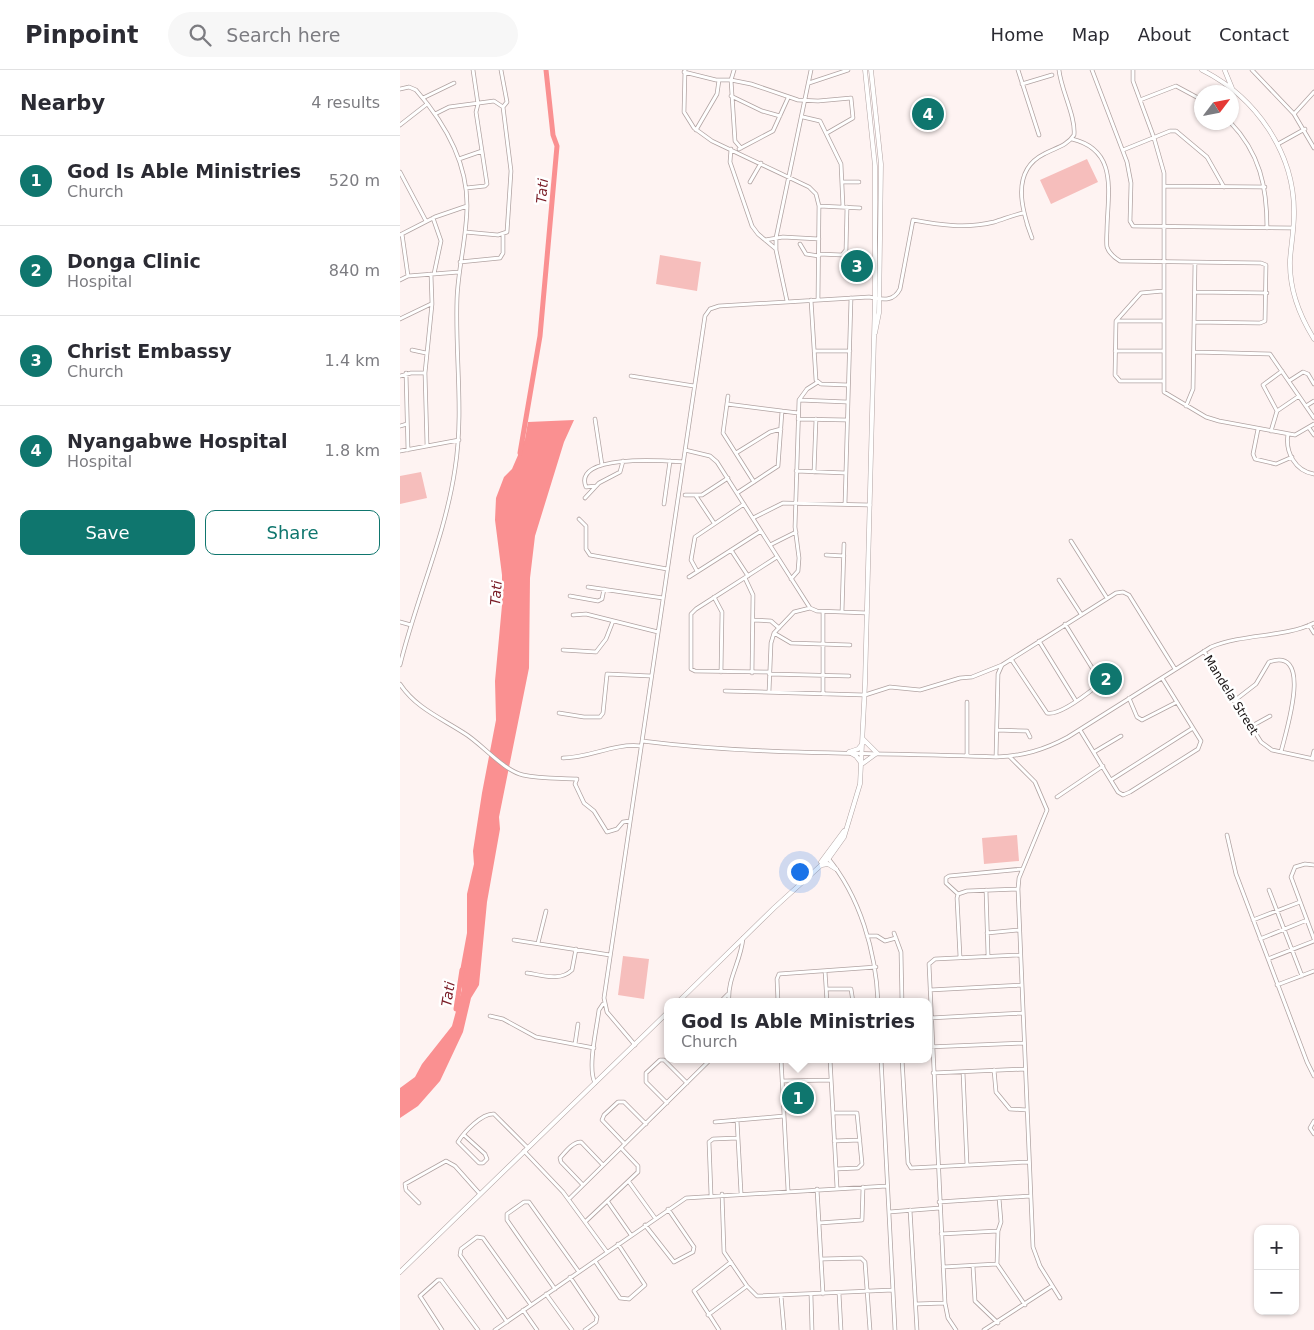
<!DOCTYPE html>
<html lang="en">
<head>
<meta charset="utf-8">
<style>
	body { margin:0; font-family:"DejaVu Sans",sans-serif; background:#f7f7f7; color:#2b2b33 }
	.controls { position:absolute; right:15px; bottom:15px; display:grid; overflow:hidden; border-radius:10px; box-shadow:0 1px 4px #0004 }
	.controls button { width:45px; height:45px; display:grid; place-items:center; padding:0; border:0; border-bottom:1px solid #e1e1e2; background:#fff; color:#2b2b33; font:25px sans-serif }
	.compass { position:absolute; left:794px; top:15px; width:45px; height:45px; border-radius:50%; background:#fff; box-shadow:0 1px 4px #0004; rotate:58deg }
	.you { position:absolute; left:399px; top:801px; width:18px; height:18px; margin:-12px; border:4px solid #fff; border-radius:50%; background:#1a73e8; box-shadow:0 0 0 8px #1a73e833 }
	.badge { display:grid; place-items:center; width:32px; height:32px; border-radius:50%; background:#0f766e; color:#fff; font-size:16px; font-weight:700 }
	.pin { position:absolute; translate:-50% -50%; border:2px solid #fff; box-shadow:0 1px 5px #0006 }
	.popup { position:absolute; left:264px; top:928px; width:268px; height:65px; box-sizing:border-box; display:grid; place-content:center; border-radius:10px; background:#fff; filter:drop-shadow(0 1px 4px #0005); font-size:16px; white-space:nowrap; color:#7c7c81 }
	.popup b { font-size:19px; color:#2b2b33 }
	.popup::after { content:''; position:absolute; left:50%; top:100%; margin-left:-10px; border:10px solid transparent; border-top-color:#fff }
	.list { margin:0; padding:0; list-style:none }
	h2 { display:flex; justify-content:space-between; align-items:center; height:65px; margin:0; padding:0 20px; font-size:21px }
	h2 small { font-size:16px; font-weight:400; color:#7c7c81 }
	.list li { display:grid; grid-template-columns:32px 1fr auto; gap:15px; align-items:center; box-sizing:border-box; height:90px; padding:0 20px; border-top:1px solid #e1e1e2 }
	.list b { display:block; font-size:19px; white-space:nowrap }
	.list p { margin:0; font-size:16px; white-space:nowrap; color:#7c7c81 }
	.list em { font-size:16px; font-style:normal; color:#7c7c81 }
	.actions { display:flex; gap:10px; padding:15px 20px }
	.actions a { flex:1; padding:11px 0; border:1px solid #0f766e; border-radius:10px; text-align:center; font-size:18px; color:#0f766e }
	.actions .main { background:#0f766e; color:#fff }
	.icon { flex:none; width:28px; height:28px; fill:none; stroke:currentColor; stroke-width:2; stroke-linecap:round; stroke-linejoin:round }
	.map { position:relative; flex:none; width:914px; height:1260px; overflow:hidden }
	header { display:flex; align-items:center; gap:30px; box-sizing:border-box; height:70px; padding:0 25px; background:#fff; border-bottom:1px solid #e1e1e2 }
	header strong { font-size:24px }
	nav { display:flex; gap:28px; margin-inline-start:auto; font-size:18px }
	.search { width:350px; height:45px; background:#f7f7f7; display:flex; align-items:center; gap:12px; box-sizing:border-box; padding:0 18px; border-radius:28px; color:#7c7c81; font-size:19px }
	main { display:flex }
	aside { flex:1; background:#fff }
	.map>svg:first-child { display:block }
</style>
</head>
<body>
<header>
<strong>Pinpoint</strong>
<div class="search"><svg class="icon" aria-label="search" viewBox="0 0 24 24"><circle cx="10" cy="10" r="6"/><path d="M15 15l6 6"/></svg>Search here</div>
<nav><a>Home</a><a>Map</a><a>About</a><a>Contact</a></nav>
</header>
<main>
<aside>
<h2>Nearby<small>4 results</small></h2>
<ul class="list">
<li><span class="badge">1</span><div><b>God Is Able Ministries</b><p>Church</p></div><em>520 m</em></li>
<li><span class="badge">2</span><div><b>Donga Clinic</b><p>Hospital</p></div><em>840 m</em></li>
<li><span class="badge">3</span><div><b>Christ Embassy</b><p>Church</p></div><em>1.4 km</em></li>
<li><span class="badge">4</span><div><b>Nyangabwe Hospital</b><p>Hospital</p></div><em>1.8 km</em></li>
</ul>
<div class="actions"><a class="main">Save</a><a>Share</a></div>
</aside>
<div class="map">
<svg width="914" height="1260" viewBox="0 0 914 1260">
	<rect width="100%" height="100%" fill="#fef3f2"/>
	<!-- green -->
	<path fill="#f6bebc" d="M687,89L698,112L651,134L640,110Z
		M260,185L301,192L297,221L256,214Z
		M21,402L27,428L0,434V406Z
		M617,765L619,791L584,794L582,768Z
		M223,886L249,889L244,929L218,925Z"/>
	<!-- water -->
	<path fill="#fa9091" d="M174,350L164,372L135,466L130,508L129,598L99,747L100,759L87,832L79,915L71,928L63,962L40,1011L18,1036L0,1048V1018L15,1007L22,994L52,956L62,919L60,901L67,863V824L74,794L73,781L82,723L96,650L95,611L102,535V505L95,450L96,428L104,407L112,399L125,369L128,352Z"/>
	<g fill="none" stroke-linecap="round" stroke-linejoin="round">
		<!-- river -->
		<path stroke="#fa9091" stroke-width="5" d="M120,383L140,266L157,76L153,65L146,0
			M56,939L62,900"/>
		<!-- street casing -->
		<g stroke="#b1a3a2" stroke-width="4.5">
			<path id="street" d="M101,0L107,32L103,37
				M285,0L284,42L294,58L312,71L409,117L416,124L419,136L418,229
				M334,0L331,10L335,71L341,78
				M618,0L639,65
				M692,0L727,92L731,113L730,151L733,156L893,158
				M733,0V11L754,68L764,103V322L806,347L819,351L895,365L914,354
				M852,0L894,44L914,78
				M284,2L316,10H331L351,14L398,30L418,31L451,28L453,48L427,63
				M409,13L448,0
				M622,14L652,5
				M0,19L9,17L16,20C44,52 67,92 67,135C67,167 58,198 57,229C55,286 64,342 55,399C45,467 16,529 0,595
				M331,26L362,41L380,46
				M23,28L54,13
				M740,30L776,16L802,30
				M35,44L49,37L94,31L103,37L111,101L107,162L98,165L65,162
				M894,44L914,22
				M403,47L420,51L441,94L443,137
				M830,52C860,83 867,117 867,158
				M0,55L27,34
				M296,60L317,24L319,10
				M672,69C718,80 708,121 707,158C707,164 706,172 707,177C709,183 715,188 720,191L861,193L866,195L865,251L860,253L794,252
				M878,74L905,59
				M331,79L330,92L352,156L358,164L376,179
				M339,79L373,61L388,28
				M723,80L770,61H776L807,87L824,117
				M59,89L82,81
				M0,102L26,151
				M350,112L361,93
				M443,112H459
				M765,116L865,117
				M66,118L85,116L87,114L76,42L78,34L73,0
				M419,136L460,138
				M33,148L41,171L34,204
				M627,154L632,168C622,141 610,101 644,84C655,78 667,76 674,65C676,47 661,20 659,0
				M2,164L8,206
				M0,165L35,147L67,136
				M365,170L383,167L419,169
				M400,174L406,184L419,186
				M419,184L442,185L446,180L447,137
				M60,192L100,188L103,183V165
				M0,210L8,206L59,202
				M795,222L867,223
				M411,230L416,310L421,314L448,315
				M387,231L376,180V168L411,0
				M0,249L31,234
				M717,251H763
				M12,280L26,283
				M414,281H450
				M715,281H762
				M794,282L870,284L914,348
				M6,303L8,380
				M0,306L11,303H25
				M231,306L294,316
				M762,311H720L715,305L716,251L741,223L763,221
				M889,311L903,302L908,304L914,314
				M328,326L323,363L354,412
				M399,330L447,332
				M327,334L398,343
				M786,336L793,319L795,193
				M906,336L914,331
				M877,341L863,315L882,301
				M195,349L202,395
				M398,349L447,350
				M0,356L7,354
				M909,358L914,365
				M858,359L853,384L855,389L876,394L892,387
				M871,361L877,341L899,326
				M888,364C885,382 895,401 914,404
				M27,375L25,303L32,234L31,204
				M285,380L310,386L317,392L410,538L417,541L467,543
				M0,381L59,370
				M336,383L370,362L381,359
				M396,401L446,403
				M414,402L416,349
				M196,416L186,417C172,383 268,391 283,392
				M337,423L378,396L382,341
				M285,425H302L328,408
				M296,426L314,453
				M185,428L199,413L220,402L223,391
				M264,434L270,391
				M445,434L451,228
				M353,448L383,433L470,435
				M179,449L186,456V479L190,485L267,499
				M671,471L707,528
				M370,475L396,462
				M331,480L348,506
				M426,485L444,486
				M297,501L291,490L295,467L344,434
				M289,507L361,461
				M345,508L353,525L352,603
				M391,509L398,501L399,488L395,457L399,330L407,319L418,312
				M659,510L681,544
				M188,517L263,528
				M170,526L198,531L202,529L204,519
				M314,527L322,542L321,602
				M442,542L444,474
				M173,545L186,544L258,562
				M353,550L371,551L379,558
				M0,552L11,555
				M909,555L914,563
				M374,563L391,573L450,575
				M639,571L676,631
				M163,580L196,582L206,569L213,551
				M804,581L861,672L872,680L914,689
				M611,589L647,643C659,646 687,624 697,616L699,609L665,554
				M369,602L295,601L291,599V544L296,539L377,487
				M369,604L449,606
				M0,614C16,638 41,648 64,663C81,673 104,701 123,705C140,709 160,708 177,709L175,714L184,733L194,741L207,762L217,759L223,752L230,751
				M325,621L465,625L490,617L520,620L560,608L572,607L602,595
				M369,622L371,573L374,563L394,542L410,538
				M423,624V542
				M729,628L737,647L742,650L777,632
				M834,631L856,614L869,592C914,576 886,661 881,682
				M159,643L184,647H200L203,643L207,604L251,606
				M850,657L870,646
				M597,660L627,661L630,667
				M680,660L718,722L723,725L730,722L798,679L801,671L762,608
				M242,671C359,686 478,682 596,687C623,686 644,680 668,667L811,577C845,563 884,568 914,553
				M694,682L721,666
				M567,686V632
				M596,687L598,604L602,595L716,523L723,522L729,525L775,599
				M610,687L635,712L647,740L619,808L618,819L633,1177L640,1196L660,1228
				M163,688C190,688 213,673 241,676
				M912,689L914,681
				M711,710L793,658
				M657,727L703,696
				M827,765L836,804L907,992L914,1006
				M427,787C460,826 476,882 478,932
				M914,795L905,794L895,797L891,807L914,869
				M586,820L588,885
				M869,820L902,906
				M558,824L546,813V808L549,806L622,799
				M853,850L900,832
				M494,863L501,882L502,932
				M587,863L619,860
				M467,866H477L485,871L496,868
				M860,869L907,850
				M114,870L210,885
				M138,873L146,841
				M560,887L557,828L558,824L567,821L618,819
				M868,889L914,871
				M425,901L427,932
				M127,903C142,905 160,912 172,900L176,879
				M877,915L914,901
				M426,919H451L453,932
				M530,920L621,915
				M320,932L328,924
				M329,932C327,908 341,892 343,868
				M378,932L377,909L379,904L476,897
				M90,946L103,949L136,967L194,978
				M530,948L622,943
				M175,974L178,954
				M235,975L207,942L204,928L305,246L310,239L319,236L469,227C481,229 493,233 500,219L513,150C540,155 566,159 594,152C604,149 613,145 623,143
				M528,977L623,973
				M381,989L388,1120
				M430,989L437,1118
				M481,989L495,1260
				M502,989L508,1093L511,1098L628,1092
				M594,1000L596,1022L610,1039L627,1040
				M563,1002L567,1095
				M533,1003L625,999
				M382,1011L431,1010
				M195,1013C187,998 197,957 199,940L203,934
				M267,1033L246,1012V1003L260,990H264L287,1013
				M433,1043H457L462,1094L458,1098L436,1099
				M337,1050L341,1123
				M914,1051L910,1058L914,1064
				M315,1052L384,1046
				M64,1065L85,1084L87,1089L83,1093H79L58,1072C64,1062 82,1043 94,1044L128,1078
				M434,1071L460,1070
				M225,1074L202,1050L204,1045L218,1032H224L246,1054
				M124,1081L163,1122L207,1182
				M229,1112L255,1148
				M183,1115L161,1092L160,1088C166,1081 173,1072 181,1072L203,1095
				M417,1119L423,1224
				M322,1124L324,1182L347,1216L357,1226L493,1220
				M311,1125L309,1072L313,1069L338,1068
				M599,1128L601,1152L598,1161L597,1194L625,1235
				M169,1129L311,989
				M208,1132L231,1165
				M539,1132L630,1126
				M19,1133L6,1120L5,1114L46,1091L55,1096L80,1124
				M510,1140L517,1260
				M489,1142L540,1138
				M185,1152L238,1102V1096L221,1078
				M419,1153L462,1150L463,1117
				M245,1155L274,1192L293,1182L294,1177L268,1139
				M541,1164L598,1161
				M422,1189L461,1188L465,1192L470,1260
				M195,1191L220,1228L229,1229L245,1215L218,1174
				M573,1196L575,1231L598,1253
				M543,1197L597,1194
				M170,1207L197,1247L196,1252L185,1260
				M155,1219L107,1150V1144L124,1132H129L179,1202
				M439,1223L441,1260
				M146,1224L172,1260
				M411,1225L412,1260
				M381,1226L384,1260
				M516,1234L545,1233
				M123,1240L137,1260
				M308,1245L347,1216
				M107,1252L60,1185L61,1179L77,1167L83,1168L131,1235
				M42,1260L20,1226L38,1210H41L78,1260
				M95,1260L286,1128L487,1116
				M319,1260L294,1221L331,1192
				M556,1260L548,1248L545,1233L529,894L535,889L620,885
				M584,1260L652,1216"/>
		</g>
		<!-- secondary casing -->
		<g stroke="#b1a3a2" stroke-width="5">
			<path id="secondary" d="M471,0L481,94L479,243L475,263
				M802,0C856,27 895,83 894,144C894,160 891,175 890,190C889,219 899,245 914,269
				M825,1L832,18
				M449,682L456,686L462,694L477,683L463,669
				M449,682L458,679L463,673
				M421,792L444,761
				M422,795L428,794L436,799
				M278,932L374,838L429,788L444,767L460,714L465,614L475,229V96L465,0
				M0,1202L268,942"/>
		</g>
		<!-- street -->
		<use href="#street" stroke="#fff" stroke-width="3"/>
		<!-- secondary -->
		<use href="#secondary" stroke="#fff" stroke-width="4"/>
	</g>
	<g text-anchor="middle" stroke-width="5" stroke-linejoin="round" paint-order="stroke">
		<!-- street labels -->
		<g font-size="12" fill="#171212" stroke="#fff">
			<text transform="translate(831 625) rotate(58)" y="4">Mandela Street</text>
		</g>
		<!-- water labels -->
		<g font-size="14" font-style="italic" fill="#791c26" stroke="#fff">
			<text transform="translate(142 121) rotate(-85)" y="5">Tati</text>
			<text transform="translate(96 523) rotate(-86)" y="5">Tati</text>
			<text transform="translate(48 924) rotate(-81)" y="5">Tati</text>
		</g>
	</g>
</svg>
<div class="controls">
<button>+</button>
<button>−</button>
</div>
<svg class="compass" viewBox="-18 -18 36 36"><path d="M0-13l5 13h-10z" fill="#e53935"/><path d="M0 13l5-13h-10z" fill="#7c7c81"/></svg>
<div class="you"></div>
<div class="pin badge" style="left:398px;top:1028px">1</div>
<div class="popup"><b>God Is Able Ministries</b>Church</div>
<div class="pin badge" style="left:706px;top:609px">2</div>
<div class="pin badge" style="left:457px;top:196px">3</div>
<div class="pin badge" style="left:528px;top:44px">4</div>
</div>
</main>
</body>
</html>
